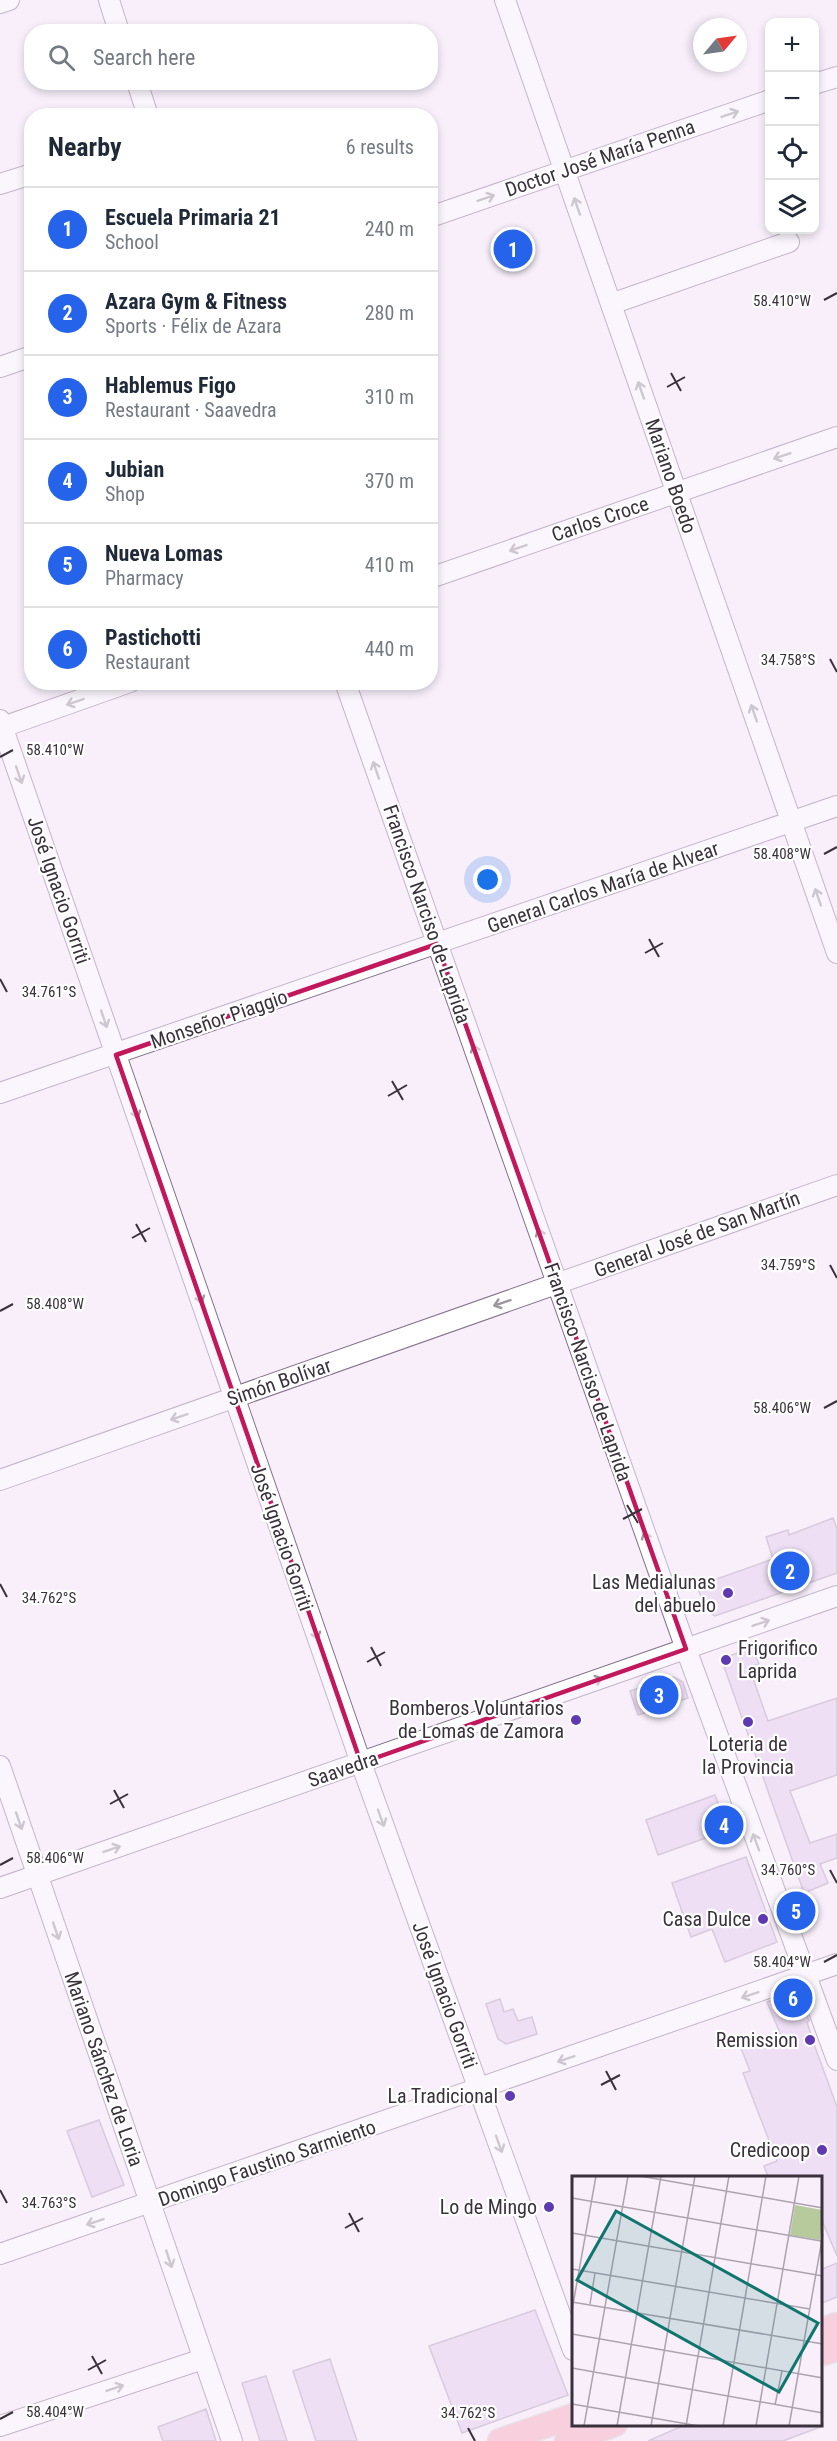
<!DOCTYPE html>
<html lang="en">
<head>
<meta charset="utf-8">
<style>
	body { margin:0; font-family:"Roboto Condensed",sans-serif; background:#f2f2f3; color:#1f2937 }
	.controls { position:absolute; right:18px; top:18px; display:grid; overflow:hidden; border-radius:12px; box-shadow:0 3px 9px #0003 }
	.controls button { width:54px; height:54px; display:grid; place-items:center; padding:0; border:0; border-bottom:2px solid #e0e1e3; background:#fff; color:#1f2937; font:30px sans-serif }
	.compass { position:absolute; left:693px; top:18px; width:54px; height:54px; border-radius:50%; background:#fff; box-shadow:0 3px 9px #0003; rotate:61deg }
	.you { position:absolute; left:488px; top:880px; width:21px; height:21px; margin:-15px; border:4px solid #fff; border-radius:50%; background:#1a73e8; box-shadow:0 0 0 9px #1a73e833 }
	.badge { display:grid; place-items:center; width:39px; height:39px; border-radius:50%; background:#2563eb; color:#fff; font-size:20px; font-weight:700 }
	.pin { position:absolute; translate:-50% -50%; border:3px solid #fff; box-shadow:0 2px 6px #0006 }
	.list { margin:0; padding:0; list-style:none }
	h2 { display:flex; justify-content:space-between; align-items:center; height:78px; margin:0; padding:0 24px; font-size:26px }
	h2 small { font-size:20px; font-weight:400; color:#747a83 }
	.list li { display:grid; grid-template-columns:39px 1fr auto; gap:18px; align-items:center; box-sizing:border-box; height:84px; padding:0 24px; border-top:2px solid #e0e1e3 }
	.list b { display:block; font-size:22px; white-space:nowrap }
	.list p { margin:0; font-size:20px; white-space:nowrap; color:#747a83 }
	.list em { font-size:20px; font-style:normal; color:#747a83 }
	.icon { flex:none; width:33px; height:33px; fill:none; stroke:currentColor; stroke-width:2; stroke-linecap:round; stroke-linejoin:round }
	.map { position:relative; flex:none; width:837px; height:2441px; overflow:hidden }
	.search { position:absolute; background:#fff; box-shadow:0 3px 9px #0003; left:24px; top:24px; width:414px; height:66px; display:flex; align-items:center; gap:15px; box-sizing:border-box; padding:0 21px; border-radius:24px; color:#747a83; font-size:22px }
	.panel { position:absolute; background:#fff; box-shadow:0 3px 9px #0003; left:24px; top:108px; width:414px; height:582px; border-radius:24px }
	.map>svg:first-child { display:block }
</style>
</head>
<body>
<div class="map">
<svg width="837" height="2441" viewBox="0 0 837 2441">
	<rect width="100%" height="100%" fill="#f8effb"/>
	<!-- building -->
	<path fill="#e3cdeb" stroke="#b39ebb" stroke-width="1.5" d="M833,1518L837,1528V1573L715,1616L706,1610L697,1586L773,1559L766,1537L788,1530L789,1535Z
		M752,1647L759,1664L749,1667L768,1721L837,1698V1775L790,1791L810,1843L837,1834V1858L820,1864L828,1883L804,1893L722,1661L727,1657Z
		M673,1677L683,1682L688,1698L638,1715L630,1691Z
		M715,1795L728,1830L658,1855L646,1820Z
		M746,1857L777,1942L725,1962L712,1929L691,1937L672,1883Z
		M788,1994L800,1997L809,2021L807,2022L815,2047L837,2107V2256L820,2216V2177H768L764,2166L777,2161L743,2073L750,2071L741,2048L780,2033L767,2002Z
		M500,1999L504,2012L513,2009L518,2021L532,2017L537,2034L506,2044L498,2039L486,2004Z
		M99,2120L124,2185L92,2197L67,2131Z
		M837,2263V2297L820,2304V2270Z
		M535,2310L568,2395L462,2433L429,2346Z
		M330,2359L357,2441H316L293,2371Z
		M266,2376L287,2441H260L242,2383Z
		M206,2409L216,2441H163L158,2427Z
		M687,2424H823V2426L783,2441H648Z"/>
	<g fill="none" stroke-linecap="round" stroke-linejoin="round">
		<!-- minor casing -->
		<g stroke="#85718c" stroke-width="22">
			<path id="minor" d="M109,0L119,32
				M505,0L837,953
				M0,3L9,0
				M137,82L148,116
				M814,84L837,77
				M0,184L32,174
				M430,217L770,100
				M611,304L789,242
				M0,367L32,356
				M430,578L837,437
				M345,682L686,1649L837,2060
				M0,720L361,1763L573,2350
				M0,728L130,682
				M0,1093L837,806
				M0,1480L837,1185
				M0,1766L232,2441
				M0,1888L837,1596
				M0,2254L837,1964
				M0,2426L203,2359"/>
		</g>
		<!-- major casing -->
		<g stroke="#d4d2d4" stroke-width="27">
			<path id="major" d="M820,2331L837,2325
				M820,2354L837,2349
				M500,2441L573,2416
				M567,2441L615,2424"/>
		</g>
		<!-- minor -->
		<use href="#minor" stroke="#fff" stroke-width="20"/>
		<!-- major -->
		<use href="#major" stroke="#f6a9b9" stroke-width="24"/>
	</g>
	<!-- one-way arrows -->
	<defs><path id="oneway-shaft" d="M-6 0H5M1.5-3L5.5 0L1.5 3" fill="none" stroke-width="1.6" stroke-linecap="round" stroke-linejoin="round" transform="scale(1.5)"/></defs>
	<g stroke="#9c989e">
		<use href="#oneway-shaft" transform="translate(730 114) rotate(-19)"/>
		<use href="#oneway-shaft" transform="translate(486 198) rotate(-19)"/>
		<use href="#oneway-shaft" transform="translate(577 206) rotate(-109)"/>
		<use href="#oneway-shaft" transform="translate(641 390) rotate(-109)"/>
		<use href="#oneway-shaft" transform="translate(782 456) rotate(161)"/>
		<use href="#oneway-shaft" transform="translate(518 548) rotate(161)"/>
		<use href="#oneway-shaft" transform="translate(75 702) rotate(161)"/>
		<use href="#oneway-shaft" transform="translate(754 713) rotate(-109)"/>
		<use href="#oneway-shaft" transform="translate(376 770) rotate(-109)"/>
		<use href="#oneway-shaft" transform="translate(19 775) rotate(71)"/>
		<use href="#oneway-shaft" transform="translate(818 897) rotate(-109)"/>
		<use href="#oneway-shaft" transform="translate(104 1019) rotate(71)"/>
		<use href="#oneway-shaft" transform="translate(476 1053) rotate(-109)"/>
		<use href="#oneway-shaft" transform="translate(135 1110) rotate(71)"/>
		<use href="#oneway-shaft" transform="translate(541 1237) rotate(-109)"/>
		<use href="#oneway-shaft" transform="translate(199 1295) rotate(71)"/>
		<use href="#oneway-shaft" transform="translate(502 1303) rotate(161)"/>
		<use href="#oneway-shaft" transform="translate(179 1417) rotate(161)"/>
		<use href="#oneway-shaft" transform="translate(647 1540) rotate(-109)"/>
		<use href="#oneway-shaft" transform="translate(761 1623) rotate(-19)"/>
		<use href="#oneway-shaft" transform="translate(315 1631) rotate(71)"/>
		<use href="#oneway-shaft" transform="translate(594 1681) rotate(-19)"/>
		<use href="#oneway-shaft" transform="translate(381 1818) rotate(70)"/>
		<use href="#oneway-shaft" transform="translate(19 1821) rotate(71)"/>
		<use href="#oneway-shaft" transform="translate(756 1842) rotate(-110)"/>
		<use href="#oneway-shaft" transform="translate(112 1849) rotate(-19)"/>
		<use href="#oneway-shaft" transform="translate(56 1931) rotate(71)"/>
		<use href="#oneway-shaft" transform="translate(750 1995) rotate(161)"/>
		<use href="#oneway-shaft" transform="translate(566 2059) rotate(161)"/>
		<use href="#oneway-shaft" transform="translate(499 2144) rotate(70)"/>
		<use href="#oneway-shaft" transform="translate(95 2222) rotate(161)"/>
		<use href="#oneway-shaft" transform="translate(169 2259) rotate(72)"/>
		<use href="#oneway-shaft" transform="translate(115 2388) rotate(-18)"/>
	</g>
	<!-- marked area -->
	<path d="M0 0H837V2441H0ZM437,944L686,1649L361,1763L116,1055Z" fill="#f8effb" fill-opacity=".55" fill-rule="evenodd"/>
	<path fill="none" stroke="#c2185b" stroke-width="4.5" stroke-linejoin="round" d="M437,944L686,1649L361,1763L116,1055Z"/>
	<!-- ticks -->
	<path fill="none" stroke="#3a313d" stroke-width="2" d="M824,300L837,293M671,373L681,391M667,387L685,377M830,659L837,672M0,757L13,750M824,854L837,847M649,939L659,957M645,953L663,943M0,979L7,992M392,1081L403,1100M388,1096L407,1085M136,1224L146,1242M132,1238L150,1228M830,1265L837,1278M0,1311L13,1304M824,1408L837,1401M627,1505L638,1523M623,1519L642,1509M0,1584L7,1597M371,1647L381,1666M367,1662L385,1652M114,1790L124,1808M110,1804L128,1794M0,1865L13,1858M830,1870L837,1883M824,1962L837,1955M606,2071L616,2090M601,2085L620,2075M0,2190L7,2203M349,2213L359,2232M345,2228L363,2218M92,2356L102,2374M88,2370L106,2360M0,2419L13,2412M468,2428L475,2441"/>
	<!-- markers -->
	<g fill="#5f39b1" stroke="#fff" stroke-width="2">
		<circle cx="728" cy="1593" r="6"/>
		<circle cx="726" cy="1660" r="6"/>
		<circle cx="576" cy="1720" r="6"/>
		<circle cx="748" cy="1722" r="6"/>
		<circle cx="763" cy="1919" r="6"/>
		<circle cx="810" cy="2040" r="6"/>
		<circle cx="510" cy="2096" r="6"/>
		<circle cx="822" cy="2150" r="6"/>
		<circle cx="549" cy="2207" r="6"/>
	</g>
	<g text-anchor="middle" stroke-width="4.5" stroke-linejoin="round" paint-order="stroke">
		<!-- street labels -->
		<g font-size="20" fill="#3a313d" stroke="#fff">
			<text transform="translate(600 158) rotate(-19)" y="7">Doctor José María Penna</text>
			<text transform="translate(671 476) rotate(71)" y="7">Mariano Boedo</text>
			<text transform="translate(600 519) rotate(-19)" y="7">Carlos Croce</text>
			<text transform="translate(603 887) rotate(-19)" y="7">General Carlos María de Alvear</text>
			<text transform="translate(59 890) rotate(71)" y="7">José Ignacio Gorriti</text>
			<text transform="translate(427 914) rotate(71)" y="7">Francisco Narciso de Laprida</text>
			<text transform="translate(219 1019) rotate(-19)" y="7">Monseñor Piaggio</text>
			<text transform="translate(697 1234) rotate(-20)" y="7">General José de San Martín</text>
			<text transform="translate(588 1372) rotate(71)" y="7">Francisco Narciso de Laprida</text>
			<text transform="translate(279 1382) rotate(-19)" y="7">Simón Bolívar</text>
			<text transform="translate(282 1537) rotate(71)" y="7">José Ignacio Gorriti</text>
			<text transform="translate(343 1769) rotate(-19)" y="7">Saavedra</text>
			<text transform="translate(445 1995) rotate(70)" y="7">José Ignacio Gorriti</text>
			<text transform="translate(104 2069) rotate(71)" y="7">Mariano Sánchez de Loria</text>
			<text transform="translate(267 2163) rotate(-19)" y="7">Domingo Faustino Sarmiento</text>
		</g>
		<!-- poi labels -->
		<g font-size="20" fill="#3a313d" stroke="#fff" text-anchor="end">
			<text x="716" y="1589">Las Medialunas<tspan x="716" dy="23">del abuelo</tspan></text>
			<text x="738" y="1655" text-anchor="start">Frigorifico<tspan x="738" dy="23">Laprida</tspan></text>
			<text x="564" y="1715">Bomberos Voluntarios<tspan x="564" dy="23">de Lomas de Zamora</tspan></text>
			<text x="748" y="1751" text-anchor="middle">Loteria de<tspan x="748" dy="23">la Provincia</tspan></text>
			<text x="751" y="1926">Casa Dulce</text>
			<text x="798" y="2047">Remission</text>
			<text x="498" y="2103">La Tradicional</text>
			<text x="810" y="2157">Credicoop</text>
			<text x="537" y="2214">Lo de Mingo</text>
		</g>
	</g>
	<!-- overview -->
	<g transform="translate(572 2176)">
		<rect width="250" height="250" fill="#f8effb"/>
		<path d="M223,29L250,34L248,64L218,59Z" fill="#b6ca9b"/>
		<path fill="none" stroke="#aca3af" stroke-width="1.5" d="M68,0L251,32M0,22L249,65M0,57L251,100M0,93L238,133M0,126L251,168M18,128L23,97M0,134L24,0M0,158L251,202M0,192L251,237M0,228L127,250M203,229L210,195M12,250L56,0M45,250L89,0M79,250L123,0M114,250L157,0M151,250L194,0M184,250L227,0M217,250L251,58"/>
		<path fill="#0f766e" fill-opacity="0.15" stroke="#0f766e" stroke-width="3" d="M44,35L246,147L207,216L5,104Z"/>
		<rect width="250" height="250" fill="none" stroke="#3a313d" stroke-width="3"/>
	</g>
	<g font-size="15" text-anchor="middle" fill="#3a313d" stroke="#fff" stroke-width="4.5" stroke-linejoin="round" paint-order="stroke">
		<text x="782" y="306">58.410°W</text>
		<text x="788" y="665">34.758°S</text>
		<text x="55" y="755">58.410°W</text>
		<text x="782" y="859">58.408°W</text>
		<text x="49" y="997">34.761°S</text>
		<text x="788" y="1270">34.759°S</text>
		<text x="55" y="1309">58.408°W</text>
		<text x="782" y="1413">58.406°W</text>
		<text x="49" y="1603">34.762°S</text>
		<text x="55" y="1863">58.406°W</text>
		<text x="788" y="1875">34.760°S</text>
		<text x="782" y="1967">58.404°W</text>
		<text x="49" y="2208">34.763°S</text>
		<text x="55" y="2417">58.404°W</text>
		<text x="468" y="2418">34.762°S</text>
	</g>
</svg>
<div class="controls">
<button>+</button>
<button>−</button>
<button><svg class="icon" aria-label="locate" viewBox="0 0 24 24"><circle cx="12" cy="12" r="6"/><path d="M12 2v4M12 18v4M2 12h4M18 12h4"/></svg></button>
<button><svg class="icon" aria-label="layers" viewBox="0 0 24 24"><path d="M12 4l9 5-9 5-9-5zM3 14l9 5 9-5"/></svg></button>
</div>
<svg class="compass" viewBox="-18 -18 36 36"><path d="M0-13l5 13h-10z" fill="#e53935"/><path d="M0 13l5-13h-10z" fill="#747a83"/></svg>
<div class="you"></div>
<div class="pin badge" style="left:513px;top:249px">1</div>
<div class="pin badge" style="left:790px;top:1571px">2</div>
<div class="pin badge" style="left:659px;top:1695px">3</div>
<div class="pin badge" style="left:724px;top:1825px">4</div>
<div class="pin badge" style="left:796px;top:1911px">5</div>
<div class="pin badge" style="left:793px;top:1998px">6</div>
<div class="search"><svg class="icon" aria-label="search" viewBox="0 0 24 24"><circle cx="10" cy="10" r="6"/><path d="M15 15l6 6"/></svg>Search here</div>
<section class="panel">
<h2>Nearby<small>6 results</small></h2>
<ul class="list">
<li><span class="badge">1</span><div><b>Escuela Primaria 21</b><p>School</p></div><em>240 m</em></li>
<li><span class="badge">2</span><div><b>Azara Gym &amp; Fitness</b><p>Sports · Félix de Azara</p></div><em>280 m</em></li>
<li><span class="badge">3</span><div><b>Hablemus Figo</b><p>Restaurant · Saavedra</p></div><em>310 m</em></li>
<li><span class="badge">4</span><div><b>Jubian</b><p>Shop</p></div><em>370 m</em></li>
<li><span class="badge">5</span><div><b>Nueva Lomas</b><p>Pharmacy</p></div><em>410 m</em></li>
<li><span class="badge">6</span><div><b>Pastichotti</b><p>Restaurant</p></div><em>440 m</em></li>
</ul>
</section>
</div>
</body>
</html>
